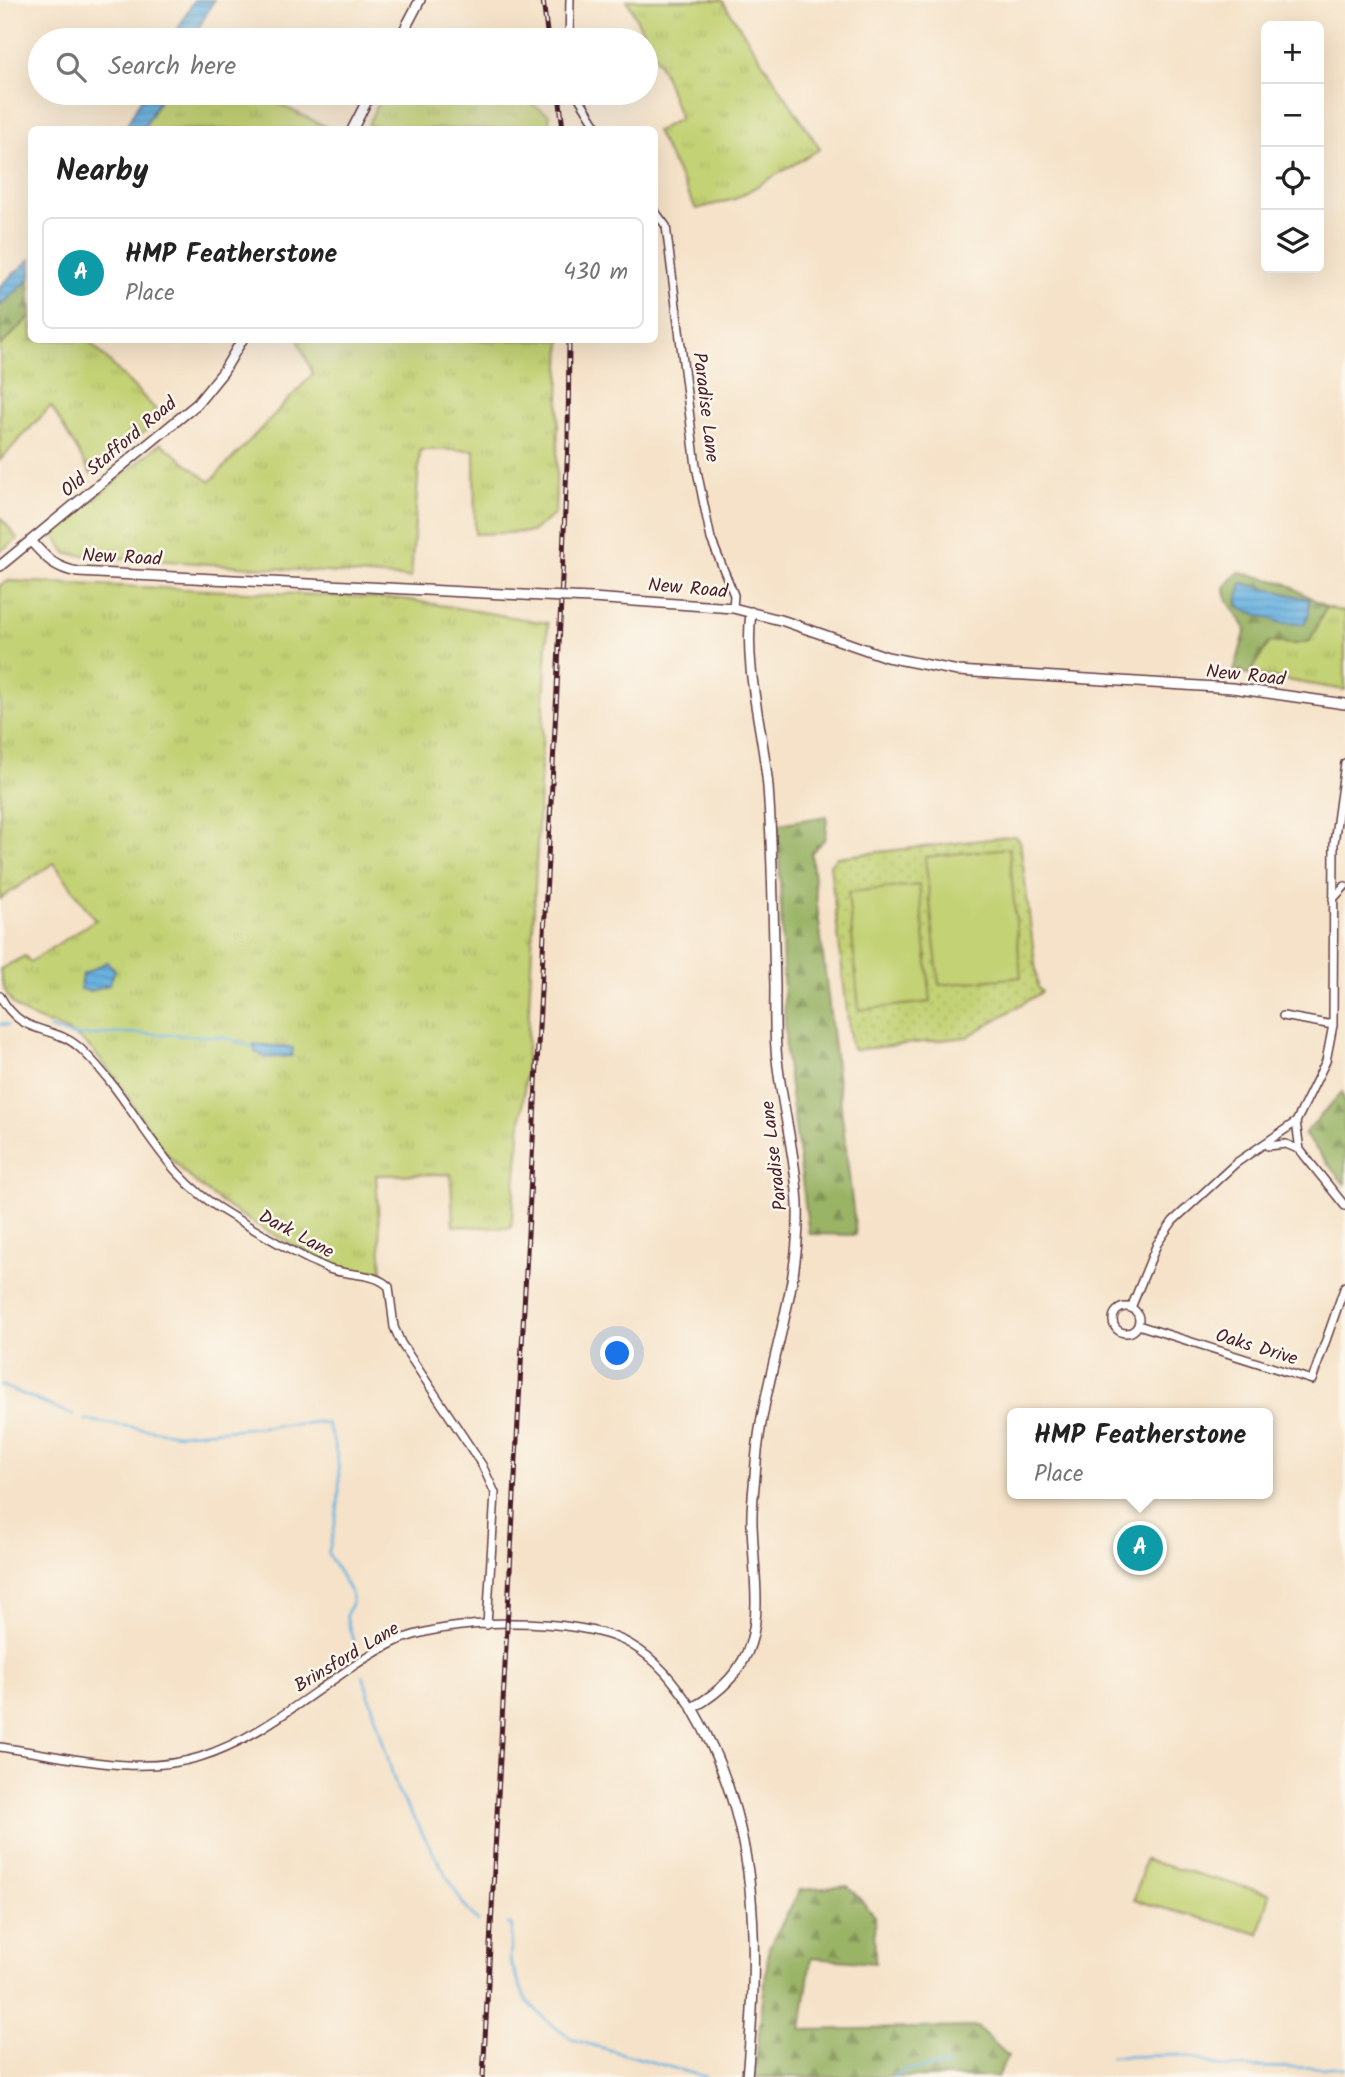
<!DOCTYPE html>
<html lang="en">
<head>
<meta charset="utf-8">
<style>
	body { margin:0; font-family:Kalam,sans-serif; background:#f6f6f6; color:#222 }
	.controls { position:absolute; right:21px; top:21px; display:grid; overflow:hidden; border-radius:10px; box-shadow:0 7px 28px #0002 }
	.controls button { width:63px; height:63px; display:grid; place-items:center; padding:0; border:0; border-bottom:2px solid #e0e0e0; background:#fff; color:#222; font:35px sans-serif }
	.you { position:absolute; left:618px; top:1354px; width:24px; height:24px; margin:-18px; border:5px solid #fff; border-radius:50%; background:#1a73e8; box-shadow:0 0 0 10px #1a73e833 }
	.badge { display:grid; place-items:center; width:46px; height:46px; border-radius:50%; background:#7c3aed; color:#fff; font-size:23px; font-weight:700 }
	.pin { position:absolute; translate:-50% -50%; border:4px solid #fff; box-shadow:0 2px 7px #0006 }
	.popup { position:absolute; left:1007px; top:1408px; width:266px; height:91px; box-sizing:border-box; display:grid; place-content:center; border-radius:10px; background:#fff; filter:drop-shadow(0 2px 5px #0005); font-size:23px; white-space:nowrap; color:#767676 }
	.popup b { font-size:26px; color:#222 }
	.popup::after { content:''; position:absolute; left:50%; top:100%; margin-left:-14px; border:14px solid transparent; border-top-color:#fff }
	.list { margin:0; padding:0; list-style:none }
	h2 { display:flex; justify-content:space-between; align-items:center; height:91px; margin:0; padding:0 28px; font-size:30px }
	h2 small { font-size:23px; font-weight:400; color:#767676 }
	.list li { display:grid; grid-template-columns:46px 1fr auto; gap:21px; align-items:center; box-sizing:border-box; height:112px; margin:0 14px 14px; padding:0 14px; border:2px solid #e0e0e0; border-radius:10px }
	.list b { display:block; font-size:26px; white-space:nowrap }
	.list p { margin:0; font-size:23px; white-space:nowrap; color:#767676 }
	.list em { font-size:23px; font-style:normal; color:#767676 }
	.icon { flex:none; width:38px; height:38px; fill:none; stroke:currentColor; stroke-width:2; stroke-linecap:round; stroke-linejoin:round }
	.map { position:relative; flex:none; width:1345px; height:2077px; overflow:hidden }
	.search { position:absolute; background:#fff; box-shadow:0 7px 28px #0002; left:28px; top:28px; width:630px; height:77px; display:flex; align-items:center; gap:18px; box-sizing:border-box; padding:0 24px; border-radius:38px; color:#767676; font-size:26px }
	.panel { position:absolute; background:#fff; box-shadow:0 7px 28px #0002; left:28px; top:126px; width:630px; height:217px; border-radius:10px }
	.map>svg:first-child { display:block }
</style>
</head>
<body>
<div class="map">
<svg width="1345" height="2077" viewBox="0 0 1345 2077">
	<defs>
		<pattern id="grass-tufts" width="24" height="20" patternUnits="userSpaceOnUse" patternTransform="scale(1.75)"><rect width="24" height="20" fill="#c3d275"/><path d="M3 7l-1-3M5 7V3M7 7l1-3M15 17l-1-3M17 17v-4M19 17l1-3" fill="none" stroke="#a9b465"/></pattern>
		<pattern id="forest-firs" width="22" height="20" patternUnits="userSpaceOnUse" patternTransform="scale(1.75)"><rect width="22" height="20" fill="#9ab466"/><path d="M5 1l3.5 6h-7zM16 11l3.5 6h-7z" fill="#809254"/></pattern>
		<pattern id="park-dots" width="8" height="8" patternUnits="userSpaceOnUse" patternTransform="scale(1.75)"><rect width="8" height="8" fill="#c3d275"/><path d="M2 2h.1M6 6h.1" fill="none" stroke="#a9b465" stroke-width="1.8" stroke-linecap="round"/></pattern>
		<pattern id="water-rules" width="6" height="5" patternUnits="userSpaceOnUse" patternTransform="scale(1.75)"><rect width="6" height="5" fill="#69b3e1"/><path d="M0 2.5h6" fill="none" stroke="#5891b7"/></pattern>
	</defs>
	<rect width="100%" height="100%" fill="#fbf7ec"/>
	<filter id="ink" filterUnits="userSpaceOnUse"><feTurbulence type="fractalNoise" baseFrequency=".0143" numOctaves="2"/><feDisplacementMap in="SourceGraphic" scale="14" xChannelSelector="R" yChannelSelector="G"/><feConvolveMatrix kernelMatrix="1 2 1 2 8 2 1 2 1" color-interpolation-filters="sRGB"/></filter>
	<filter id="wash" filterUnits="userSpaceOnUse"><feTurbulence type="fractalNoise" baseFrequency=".00686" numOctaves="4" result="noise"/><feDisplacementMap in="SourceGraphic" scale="28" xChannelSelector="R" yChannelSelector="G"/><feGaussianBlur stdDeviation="1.57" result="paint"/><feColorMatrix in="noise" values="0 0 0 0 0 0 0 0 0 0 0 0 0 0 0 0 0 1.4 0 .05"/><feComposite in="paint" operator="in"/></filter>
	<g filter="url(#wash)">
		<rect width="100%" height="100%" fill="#f5e2c8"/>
		<!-- grass -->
		<path fill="url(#grass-tufts)" stroke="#867850" stroke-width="2" d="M627,0H722L820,149L735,199L696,209L656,131L680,119L664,74Z
			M163,93H280L276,103L331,129L143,130Z
			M382,93H522L526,94V101L549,114L550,129H382L368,125Z
			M31,316L32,340H88L163,417L91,474L51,406L0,460V346Z
			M298,340H561L555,514L531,532L475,534L474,450H420L411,578L67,554L53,533L161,443L210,482L313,374Z
			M0,517L18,539L0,551Z
			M9,581L403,599L548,623L526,1069L511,1228L453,1226L451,1174L376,1175L382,1272C371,1271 360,1272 350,1271C334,1268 316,1257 301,1249C253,1224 204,1197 168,1155C139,1121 120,1078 89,1047C56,1013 6,1030 0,969L25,956L30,962L95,920L54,863L0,899V585Z
			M1326,607L1345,612V690L1250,674L1269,642L1296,644L1310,641Z"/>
		<!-- forest -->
		<path fill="url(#forest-firs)" stroke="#726a48" stroke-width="2" fill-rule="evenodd" d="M29,280L31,316L0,346V306Z
			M1239,572L1285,583L1326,607L1310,641L1296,644L1269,642L1250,674L1234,672L1246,629L1228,601L1224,587ZM1270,591L1309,599L1282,623L1267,617Z
			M827,816L825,839L811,853L856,1235L809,1234L786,1055L778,824Z
			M1342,1092L1345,1104V1185L1304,1134Z
			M848,1886L874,1915L875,1963L811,1958L801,2030L977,2027L1008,2056L997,2077H754L769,1947L800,1890Z"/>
		<!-- park -->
		<path fill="url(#park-dots)" stroke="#867850" stroke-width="2" d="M1015,836L1020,841L1038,987L1042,992L967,1037L855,1050L851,1046L830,864L837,857Z"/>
		<!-- pitch -->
		<path fill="#c3d275" stroke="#867850" stroke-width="2" d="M1009,848L1021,977L939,985L925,857Z
			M919,885L931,1002L859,1010L848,892Z
			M1145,1860L1270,1894L1259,1934L1134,1900Z"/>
		<!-- water -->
		<path fill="url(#water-rules)" stroke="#5a6986" stroke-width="2" d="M194,0H214L192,40H172Z
			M144,93H163L143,129H125Z
			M31,259V278L0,306V286Z
			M1242,583L1309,599V614L1304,624L1282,623L1242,609L1237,601Z
			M107,962L115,970L109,985L90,991L80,989L82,975Z
			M254,1044L293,1048L292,1056L267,1058L255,1052Z"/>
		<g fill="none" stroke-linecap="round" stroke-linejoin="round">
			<!-- stream -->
			<path stroke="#69b3e1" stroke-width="2.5" d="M0,1024L8,1025
				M50,1029L75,1036L130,1033L223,1037L253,1047
				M0,1385L73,1415
				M86,1420L178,1434L319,1422L327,1424C346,1466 340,1511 328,1554L351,1593L352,1601L346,1616L357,1654
				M363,1675L397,1789L463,1904L478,1922
				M508,1924L512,1925L510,1961L526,2000L545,2019L571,2039L705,2077
				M1110,2057L1180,2055L1224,2067L1345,2068
				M893,2077L905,2070L948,2066"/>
		</g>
	</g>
	<g filter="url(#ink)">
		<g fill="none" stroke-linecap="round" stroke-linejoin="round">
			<!-- minor casing -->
			<g stroke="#643c43" stroke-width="10">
				<path id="minor" d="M569,40L570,0
					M576,93L599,130
					M654,210L666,226L696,466L711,539L734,595L733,608
					M1333,899L1345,886
					M0,996C24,1040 53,1022 82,1050C139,1105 156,1173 230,1215C262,1234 296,1255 329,1269C348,1276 375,1272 389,1287L394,1327L401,1343L482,1465L495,1493L487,1625
					M1283,1016L1333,1025
					M1296,1122L1300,1150L1345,1206
					M1268,1146L1286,1144L1300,1150
					M1113 1320a13 13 0 1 1 26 0a13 13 0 1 1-26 0Z
					M1131,1308L1157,1244L1173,1221L1236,1163L1296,1122L1326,1061L1333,1025L1334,843L1345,763
					M1138,1325L1312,1380L1345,1286
					M0,1747C65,1756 135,1777 200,1757C271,1735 326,1677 391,1644C442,1617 580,1615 630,1644C658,1660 674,1682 692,1708"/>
			</g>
			<!-- tertiary casing -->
			<g stroke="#643c43" stroke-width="12">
				<path id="tertiary" d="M399,40L420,0
					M352,130L371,93
					M31,541C46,558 55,568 78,572L542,596
					M0,566L197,404L223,372L242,340
					M592,598L733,608L784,621L887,657L958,671L1232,688L1345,704
					M747,2077C759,1946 761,1825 692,1708C774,1662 755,1605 752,1525C751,1504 755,1483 756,1462C763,1375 801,1293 798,1205C796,1156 782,1108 777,1059C774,1035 775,1010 775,986C773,919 773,853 768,787C763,729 744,670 751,612"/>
			</g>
			<!-- minor -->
			<use href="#minor" stroke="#fff" stroke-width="7"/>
			<!-- tertiary -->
			<use href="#tertiary" stroke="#fff" stroke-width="9"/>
			<!-- rail casing -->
			<g stroke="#4a1f2b" stroke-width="5">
				<path id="rail" d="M543,0L548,40
					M559,93L563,130
					M483,2077L557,690L568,442L569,340"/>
			</g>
			<!-- rail -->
			<use href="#rail" stroke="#fbf7ec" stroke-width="2.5" stroke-dasharray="8" stroke-linecap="butt"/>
			<!-- tertiary-bridge casing -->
			<g stroke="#643c43" stroke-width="12" stroke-linecap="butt">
				<path id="tertiary-bridge" d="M542,596L592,598"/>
			</g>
			<!-- tertiary-bridge -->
			<use href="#tertiary-bridge" stroke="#fff" stroke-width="9"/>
		</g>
	</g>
	<g text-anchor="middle" stroke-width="5" stroke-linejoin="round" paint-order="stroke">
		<!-- street labels -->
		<g font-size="19" fill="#4a1f2b" stroke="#fbf7ec">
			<text transform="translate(707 407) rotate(83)" y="7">Paradise Lane</text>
			<text transform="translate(118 446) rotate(-40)" y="7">Old Stafford Road</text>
			<text transform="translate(122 556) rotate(3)" y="7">New Road</text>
			<text transform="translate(688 587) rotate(5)" y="7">New Road</text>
			<text transform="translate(1246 674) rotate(6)" y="7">New Road</text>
			<text transform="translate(773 1156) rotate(-97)" y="7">Paradise Lane</text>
			<text transform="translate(297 1233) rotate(28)" y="7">Dark Lane</text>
			<text transform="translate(1257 1346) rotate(17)" y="7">Oaks Drive</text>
			<text transform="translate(346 1656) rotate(-31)" y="7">Brinsford Lane</text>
		</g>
	</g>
</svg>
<div class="controls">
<button>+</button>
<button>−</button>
<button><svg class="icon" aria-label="locate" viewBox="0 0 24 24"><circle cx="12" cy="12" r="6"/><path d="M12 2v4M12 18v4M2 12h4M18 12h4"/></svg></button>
<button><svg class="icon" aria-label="layers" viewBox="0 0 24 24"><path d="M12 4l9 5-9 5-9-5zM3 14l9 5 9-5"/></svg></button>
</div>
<div class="you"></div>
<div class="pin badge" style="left:1140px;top:1548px;background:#0f9aa8">A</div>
<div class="popup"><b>HMP Featherstone</b>Place</div>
<div class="search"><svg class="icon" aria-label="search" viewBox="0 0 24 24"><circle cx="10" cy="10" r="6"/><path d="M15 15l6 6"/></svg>Search here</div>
<section class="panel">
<h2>Nearby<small></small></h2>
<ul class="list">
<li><span class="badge" style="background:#0f9aa8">A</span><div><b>HMP Featherstone</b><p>Place</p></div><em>430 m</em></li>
</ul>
</section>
</div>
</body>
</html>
